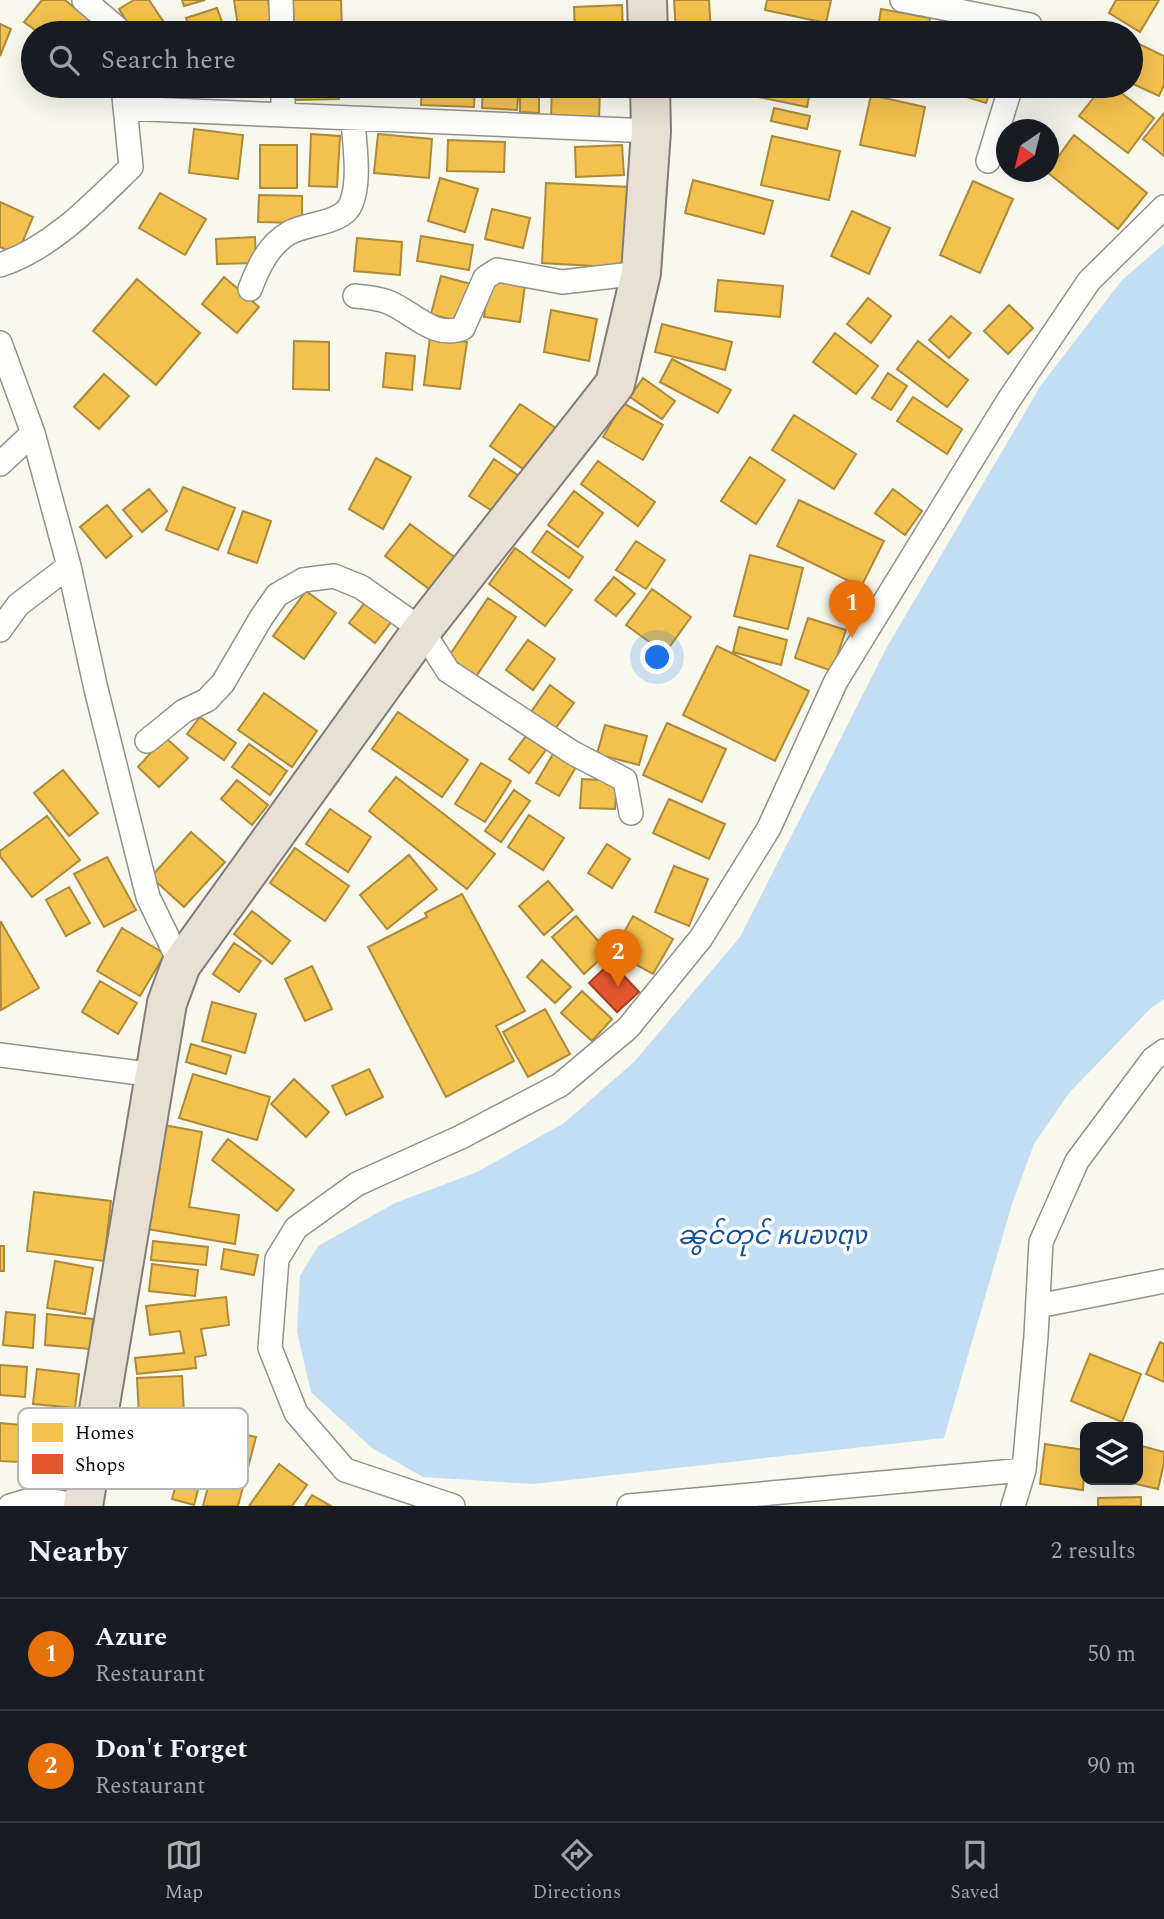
<!DOCTYPE html>
<html lang="en">
<head>
<meta charset="utf-8">
<style>
	body { margin:0; font-family:Spectral,"Noto Sans Myanmar","Noto Sans Thai",serif; background:#20242c; color:#f1f3f6 }
	.controls { position:absolute; right:21px; bottom:21px; display:grid; overflow:hidden; border-radius:14px; box-shadow:0 7px 28px #0002 }
	.controls button { width:63px; height:63px; display:grid; place-items:center; padding:0; border:0; border-bottom:2px solid #363941; background:#171b24; color:#f1f3f6; font:35px sans-serif }
	.compass { position:absolute; left:996px; top:119px; width:63px; height:63px; border-radius:50%; background:#171b24; box-shadow:0 7px 28px #0002; rotate:215deg }
	.you { position:absolute; left:658px; top:658px; width:24px; height:24px; margin:-18px; border:5px solid #fff; border-radius:50%; background:#1a73e8; box-shadow:0 0 0 10px #1a73e833 }
	.badge { display:grid; place-items:center; width:46px; height:46px; border-radius:50%; background:#afb0af; color:#fff; font-size:23px; font-weight:700 }
	.pin { position:absolute; translate:-50% -58px; filter:drop-shadow(0 2px 4px #0008) }
	.pin::after { content:''; position:absolute; top:37px; width:24px; height:21px; background:inherit; clip-path:polygon(0 0,100% 0,50% 100%) }
	.list { margin:0; padding:0; list-style:none }
	h2 { display:flex; justify-content:space-between; align-items:center; height:91px; margin:0; padding:0 28px; font-size:30px }
	h2 small { font-size:23px; font-weight:400; color:#9ea1a6 }
	.list li { display:grid; grid-template-columns:46px 1fr auto; gap:21px; align-items:center; box-sizing:border-box; height:112px; padding:0 28px; border-top:2px solid #363941 }
	.list b { display:block; font-size:26px; white-space:nowrap }
	.list p { margin:0; font-size:23px; white-space:nowrap; color:#9ea1a6 }
	.list em { font-size:23px; font-style:normal; color:#9ea1a6 }
	.icon { flex:none; width:38px; height:38px; fill:none; stroke:currentColor; stroke-width:2; stroke-linecap:round; stroke-linejoin:round }
	.map { position:relative; flex:none; width:1164px; height:1506px; overflow:hidden }
	.search { position:absolute; background:#171b24; box-shadow:0 7px 28px #0002; left:21px; right:21px; top:21px; height:77px; display:flex; align-items:center; gap:18px; box-sizing:border-box; padding:0 24px; border-radius:38px; color:#9ea1a6; font-size:26px }
	.sheet { height:315px; background:#171b24 }
	nav { display:flex; justify-content:space-around; align-items:center; box-sizing:border-box; height:98px; border-top:2px solid #363941; background:#171b24; font-size:19px; color:#9ea1a6 }
	nav a { display:grid; justify-items:center; gap:4px }
	nav .on { color:#afb0af }
	.map>svg:first-child { display:block }
</style>
</head>
<body>
<div class="map">
<svg width="1164" height="1506" viewBox="0 0 1164 1506">
	<rect width="100%" height="100%" fill="#f9f8ed"/>
	<!-- water -->
	<path fill="#c2def5" d="M1164,244V999L1151,1008L1069,1093L1034,1144L1012,1204L944,1438L533,1484L423,1477L372,1448L311,1392L297,1332L300,1276L318,1246L395,1203L477,1172L564,1123L634,1062L740,937L887,647L1041,385L1122,280Z"/>
	<!-- homes -->
	<path fill="#f2c14e" stroke="#ac8a3a" stroke-width="2" d="M42,0H65L106,33H39L24,22Z
		M134,0H149L163,21L144,33H134L119,9Z
		M182,0H205L184,6Z
		M234,0H268L273,33H239Z
		M293,0H341L342,31L294,32Z
		M674,0H709L711,33H676Z
		M767,0H831L826,23L765,10Z
		M1116,0H1159L1140,32L1109,13Z
		M622,5L623,33H575L574,7Z
		M217,8L226,33H191L186,18Z
		M881,9L930,18L928,33H877Z
		M0,24L11,29L0,56Z
		M956,24L986,33H953Z
		M1135,42L1164,56V85L1159,96L1131,83V51Z
		M164,86H199L203,94L175,108Z
		M295,86H339V99L295,100Z
		M352,86H393L392,91Z
		M422,86H475L474,107L421,105Z
		M483,86H519L517,110L482,108Z
		M520,86H539V113L520,112Z
		M750,86H811L807,107L748,95Z
		M938,86H992L986,103L937,88Z
		M1103,86H1112L1154,118L1128,153L1079,116Z
		M552,88L600,89L599,119L551,117Z
		M871,95L925,107L915,156L860,145Z
		M774,108L810,116L807,129L771,121Z
		M1164,113V156L1143,139Z
		M194,129L243,135L238,179L189,173Z
		M311,134L340,136L337,187L309,186Z
		M378,134L432,139L429,178L374,173Z
		M1074,135L1147,193L1118,229L1047,172Z
		M772,136L840,151L829,200L761,185Z
		M448,140L505,142L504,172L447,171Z
		M260,145H297V188H260Z
		M622,145L624,175L576,177L575,147Z
		M440,178L478,189L465,232L428,221Z
		M693,180L773,201L764,234L685,213Z
		M973,181L1013,199L980,273L940,255Z
		M546,183L631,187L627,268L542,263Z
		M160,193L206,219L185,255L139,228Z
		M259,195L302,196V223L258,222Z
		M0,202L33,217L17,255L0,247Z
		M492,209L530,218L523,248L485,239Z
		M852,211L890,228L869,274L831,256Z
		M421,236L473,245L469,270L417,261Z
		M255,237L256,263L217,264L216,239Z
		M357,238L402,242L400,275L354,271Z
		M441,276L471,284L460,322L431,314Z
		M224,277L259,307L237,333L202,304Z
		M137,279L200,333L156,385L93,331Z
		M489,280L525,285L520,322L484,317Z
		M718,280L783,286L780,317L715,311Z
		M868,298L891,316L871,343L847,324Z
		M1009,305L1033,328L1008,354L984,331Z
		M551,310L597,319L589,361L544,352Z
		M951,316L971,333L949,358L929,340Z
		M662,324L732,342L725,370L655,352Z
		M835,333L878,366L856,394L813,362Z
		M430,337L467,342L460,389L424,385Z
		M294,341L329,342V390L293,389Z
		M918,341L968,380L947,407L897,369Z
		M386,353L415,356L412,390L383,387Z
		M672,359L731,390L718,413L660,382Z
		M888,373L907,386L891,410L872,398Z
		M104,374L129,396L99,429L74,407Z
		M643,378L675,401L662,419L630,397Z
		M913,397L962,429L947,454L897,421Z
		M623,403L663,425L643,460L603,437Z
		M520,404L556,428L526,471L490,446Z
		M794,415L856,454L834,489L772,450Z
		M750,457L785,480L756,524L721,501Z
		M376,458L411,477L383,529L349,509Z
		M494,459L525,480L500,516L469,496Z
		M598,461L655,502L638,526L581,484Z
		M183,487L235,508L218,550L166,530Z
		M149,489L167,511L142,532L123,510Z
		M893,489L922,511L905,535L875,513Z
		M574,491L603,513L578,547L548,525Z
		M799,500L884,541L861,587L777,546Z
		M107,505L132,536L106,558L80,527Z
		M243,511L271,521L257,563L228,553Z
		M410,524L457,559L433,592L385,556Z
		M547,531L583,557L569,578L532,552Z
		M636,541L665,560L646,589L616,570Z
		M515,548L572,590L545,626L489,584Z
		M750,555L803,568L788,629L734,616Z
		M614,577L635,594L616,616L595,600Z
		M652,589L691,617L665,653L626,625Z
		M306,591L336,613L304,659L273,636Z
		M370,596L396,616L375,643L349,623Z
		M488,598L516,617L475,678L447,659Z
		M808,618L846,630L832,671L795,658Z
		M739,627L787,640L781,665L733,652Z
		M528,640L555,659L533,690L506,670Z
		M717,646L809,691L775,761L683,715Z
		M550,685L574,703L555,729L531,712Z
		M264,693L317,731L292,767L238,730Z
		M398,712L468,760L442,797L372,749Z
		M200,717L236,743L224,760L187,734Z
		M667,723L726,749L702,802L643,775Z
		M605,725L647,736L639,765L597,754Z
		M526,736L546,750L529,773L509,759Z
		M165,737L188,758L159,787L138,767Z
		M249,744L287,771L270,795L232,767Z
		M553,754L576,767L559,796L536,783Z
		M481,763L511,781L485,822L455,804Z
		M63,770L98,813L69,836L34,793Z
		M396,777L495,854L467,889L369,811Z
		M582,779L617,781L615,809L580,808Z
		M237,780L268,805L252,825L221,799Z
		M514,790L530,801L501,842L485,831Z
		M669,799L725,824L709,859L653,833Z
		M330,809L371,837L348,872L306,844Z
		M529,815L564,838L543,870L508,847Z
		M47,816L80,860L32,897L0,856V851Z
		M191,832L225,862L184,907L151,877Z
		M607,844L630,859L612,888L588,873Z
		M295,848L349,886L325,921L270,883Z
		M409,855L437,889L387,929L360,895Z
		M107,857L136,910L104,927L74,874Z
		M674,866L708,879L689,926L655,912Z
		M548,881L573,910L544,935L519,906Z
		M69,887L90,923L66,936L46,900Z
		M462,894L525,1011L496,1026L514,1061L446,1097L368,947L427,917L425,913Z
		M252,911L290,941L272,964L234,934Z
		M576,916L608,952L584,974L552,937Z
		M633,916L673,939L653,974L613,952Z
		M1,922L39,988L1,1010L0,923Z
		M122,928L165,954L140,996L97,971Z
		M234,943L261,961L239,992L213,974Z
		M542,960L571,987L555,1003L527,977Z
		M312,966L332,1009L305,1021L285,979Z
		M100,981L137,1003L118,1034L82,1012Z
		M582,991L612,1019L592,1041L561,1013Z
		M212,1002L256,1014L245,1053L202,1041Z
		M545,1009L570,1054L528,1077L503,1032Z
		M191,1044L231,1056L226,1074L186,1062Z
		M369,1069L383,1097L346,1115L332,1086Z
		M193,1074L270,1097L257,1140L179,1118Z
		M294,1079L329,1112L306,1137L271,1104Z
		M164,1125L202,1132L189,1207L239,1215L235,1244L147,1229Z
		M228,1139L294,1190L277,1211L212,1160Z
		M34,1192L111,1201L104,1261L27,1251Z
		M153,1241L208,1247L206,1265L151,1260Z
		M0,1246H4V1271H0Z
		M224,1249L258,1255L254,1275L221,1269Z
		M55,1261L93,1268L85,1314L47,1308Z
		M152,1264L198,1270L195,1296L149,1291Z
		M226,1297L229,1325L201,1329L206,1355L195,1357L196,1368L137,1374L135,1358L184,1353L180,1331L150,1335L146,1306Z
		M6,1312L35,1315L33,1348L3,1345Z
		M47,1314L93,1319L90,1349L45,1345Z
		M1160,1342L1164,1344V1382L1146,1374Z
		M1090,1354L1141,1374L1122,1422L1071,1401Z
		M0,1365L27,1367L25,1397L0,1395Z
		M37,1369L79,1374L75,1408L33,1404Z
		M182,1376L184,1414L139,1416L137,1378Z
		M195,1412L217,1418L194,1505L172,1499Z
		M0,1423L21,1425L19,1462L0,1461Z
		M223,1429L256,1437L238,1506H203Z
		M1045,1444L1085,1450L1083,1490L1040,1484Z
		M1138,1445L1164,1452V1463L1158,1489L1119,1480H1138Z
		M279,1464L307,1485L292,1506H249Z
		M312,1495L331,1506H305Z
		M1141,1497V1506H1098V1498Z"/>
	<!-- shops -->
	<path fill="#e4572e" stroke="#a34023" stroke-width="2" d="M611,962L639,992L617,1012L589,983Z"/>
	<g fill="none" stroke-linecap="round" stroke-linejoin="round">
		<!-- street casing -->
		<g stroke="#92918c" stroke-width="26">
			<path id="street" d="M84,0L118,29L119,33
				M281,0L282,33
				M902,0L1030,25L1028,33
				M283,86V115
				M125,108L651,131
				M988,161L1011,86
				M0,265C52,248 93,204 131,167L123,86
				M250,289C258,268 268,245 289,233C306,223 343,224 351,204C361,179 354,144 353,118
				M355,296C366,297 378,298 388,302C413,312 434,340 463,328L485,278L497,270L562,282L641,273
				M0,343L33,433L69,566L96,689L148,897L181,965
				M0,464L33,433
				M0,630L18,605L69,566
				M147,741L184,711L207,700L223,683L261,618L277,595L303,580L334,576L361,587L422,630L448,671L573,753L625,780L631,813
				M0,1055L155,1075
				M1038,1306L1164,1281
				M10,1506L37,1498L80,1506
				M453,1506L345,1470L296,1413L270,1348L277,1259L296,1228L357,1184L461,1137L560,1085L628,1028L701,938L769,828L836,681L1008,401L1089,281L1164,207
				M629,1506L1024,1470
				M1013,1506L1024,1470L1036,1336L1041,1242L1077,1161L1153,1059L1164,1051"/>
		</g>
		<!-- highway casing -->
		<g stroke="#7f7e7a" stroke-width="42">
			<path id="highway" d="M647,0L648,33
				M83,1506L167,1003L181,965L422,630L615,384L641,273L651,131L650,86"/>
		</g>
		<!-- street -->
		<use href="#street" stroke="#fefefc" stroke-width="23"/>
		<!-- highway -->
		<use href="#highway" stroke="#e9dfd3" stroke-width="38"/>
	</g>
	<g text-anchor="middle" stroke-width="7" stroke-linejoin="round" paint-order="stroke">
		<!-- water labels -->
		<g font-size="26" font-style="italic" fill="#11529e" stroke="#fff">
			<text x="772" y="1244">ၼွင်တုင် หนองตุง</text>
		</g>
	</g>
	<!-- legend -->
	<rect x="18" y="1408" width="230" height="81" rx="10" fill="#fff" stroke="#b6b6b6" stroke-width="2"/>
	<rect x="32" y="1423" width="31" height="19" fill="#f2c14e"/>
	<rect x="32" y="1454" width="31" height="20" fill="#e4572e"/>
	<g font-size="19" fill="#0a0a0a">
		<text x="75" y="1439">Homes</text>
		<text x="75" y="1471">Shops</text>
	</g>
</svg>
<div class="controls">
<button><svg class="icon" aria-label="layers" viewBox="0 0 24 24"><path d="M12 4l9 5-9 5-9-5zM3 14l9 5 9-5"/></svg></button>
</div>
<svg class="compass" viewBox="-18 -18 36 36"><path d="M0-13l5 13h-10z" fill="#e53935"/><path d="M0 13l5-13h-10z" fill="#9ea1a6"/></svg>
<div class="you"></div>
<div class="pin badge" style="left:852px;top:638px;background:#e8710a">1</div>
<div class="pin badge" style="left:618px;top:987px;background:#e8710a">2</div>
<div class="search"><svg class="icon" aria-label="search" viewBox="0 0 24 24"><circle cx="10" cy="10" r="6"/><path d="M15 15l6 6"/></svg>Search here</div>
</div>
<section class="sheet">
<h2>Nearby<small>2 results</small></h2>
<ul class="list">
<li><span class="badge" style="background:#e8710a">1</span><div><b>Azure</b><p>Restaurant</p></div><em>50 m</em></li>
<li><span class="badge" style="background:#e8710a">2</span><div><b>Don't Forget</b><p>Restaurant</p></div><em>90 m</em></li>
</ul>
</section>
<nav>
<a class="on"><svg class="icon" aria-label="map" viewBox="0 0 24 24"><path d="M3 6l6-2 6 2 6-2v14l-6 2-6-2-6 2zM9 4v14M15 6v14"/></svg>Map</a>
<a><svg class="icon" aria-label="directions" viewBox="0 0 24 24"><path d="M12 3l9 9-9 9-9-9zM9 14v-3h6M13 9l2 2-2 2"/></svg>Directions</a>
<a><svg class="icon" aria-label="saved" viewBox="0 0 24 24"><path d="M7 4h10v16l-5-4-5 4z"/></svg>Saved</a>
</nav>
</body>
</html>
